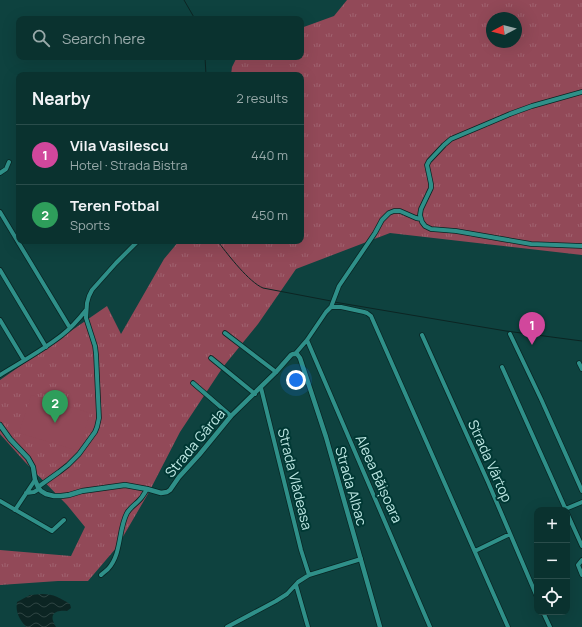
<!DOCTYPE html>
<html lang="en">
<head>
<meta charset="utf-8">
<style>
	body { margin:0; font-family:Manrope,sans-serif; background:#133a37; color:#f1f3f6 }
	.controls { position:absolute; right:12px; bottom:12px; display:grid; overflow:hidden; border-radius:8px; box-shadow:0 4px 16px #0002 }
	.controls button { width:36px; height:36px; display:grid; place-items:center; padding:0; border:0; border-bottom:1px solid #2a4d4b; background:#0a322f; color:#f1f3f6; font:20px sans-serif }
	.compass { position:absolute; left:486px; top:12px; width:36px; height:36px; border-radius:50%; background:#0a322f; box-shadow:0 4px 16px #0002; rotate:263deg }
	.you { position:absolute; left:296px; top:380px; width:14px; height:14px; margin:-10px; border:3px solid #fff; border-radius:50%; background:#1a73e8; box-shadow:0 0 0 6px #1a73e833 }
	.badge { display:grid; place-items:center; width:26px; height:26px; border-radius:50%; background:#f39aaa; color:#fff; font-size:13px; font-weight:700 }
	.pin { position:absolute; translate:-50% -33px; filter:drop-shadow(0 1px 2px #0008) }
	.pin::after { content:''; position:absolute; top:21px; width:14px; height:12px; background:inherit; clip-path:polygon(0 0,100% 0,50% 100%) }
	.list { margin:0; padding:0; list-style:none }
	h2 { display:flex; justify-content:space-between; align-items:center; height:52px; margin:0; padding:0 16px; font-size:17px }
	h2 small { font-size:13px; font-weight:400; color:#9aa }
	.list li { display:grid; grid-template-columns:26px 1fr auto; gap:12px; align-items:center; box-sizing:border-box; height:60px; padding:0 16px; border-top:1px solid #2a4d4b }
	.list b { display:block; font-size:15px; white-space:nowrap }
	.list p { margin:0; font-size:13px; white-space:nowrap; color:#9aa }
	.list em { font-size:13px; font-style:normal; color:#9aa }
	.icon { flex:none; width:22px; height:22px; fill:none; stroke:currentColor; stroke-width:2; stroke-linecap:round; stroke-linejoin:round }
	.map { position:relative; flex:none; width:582px; height:627px; overflow:hidden }
	.search { position:absolute; background:#0a322f; box-shadow:0 4px 16px #0002; left:16px; top:16px; width:288px; height:44px; display:flex; align-items:center; gap:10px; box-sizing:border-box; padding:0 14px; border-radius:8px; color:#9aa; font-size:15px }
	.panel { position:absolute; background:#0a322f; box-shadow:0 4px 16px #0002; left:16px; top:72px; width:288px; height:172px; border-radius:8px }
	.map>svg:first-child { display:block }
</style>
</head>
<body>
<div class="map">
<svg width="582" height="627" viewBox="0 0 582 627">
	<defs>
		<pattern id="grass-tufts" width="24" height="20" patternUnits="userSpaceOnUse"><rect width="24" height="20" fill="#924958"/><path d="M3 7l-1-3M5 7V3M7 7l1-3M15 17l-1-3M17 17v-4M19 17l1-3" fill="none" stroke="#a06370"/></pattern>
		<pattern id="water-waves" width="16" height="10" patternUnits="userSpaceOnUse"><rect width="16" height="10" fill="#0c2523"/><path d="M0 5q4-4 8 0t8 0" fill="none" stroke="#2e4543"/></pattern>
	</defs>
	<rect width="100%" height="100%" fill="#0e423f"/>
	<!-- grass -->
	<path fill="url(#grass-tufts)" fill-rule="evenodd" d="M347,0H582V255L390,233L296,269L258,324L223,367L180,432L149,492L117,547L88,581H58L0,585V550L71,556L85,527L67,505L25,462L0,434V380L107,306L121,334L164,259L179,241H301V75H231L232,67L237,57H301V28L334,16ZM492,18H516V42H492Z"/>
	<!-- green -->
	<path fill="#924958" d="M31,395L90,413L79,451L19,433Z"/>
	<!-- water -->
	<path fill="url(#water-waves)" d="M42,594C54,594 60,598 70,604L71,608L67,611C55,610 48,614 56,627H26C20,620 15,612 17,602L30,595Z"/>
	<g fill="none" stroke-linecap="round" stroke-linejoin="round">
		<!-- stream -->
		<path stroke="#0c2523" stroke-width="1" d="M184,0L195,19
			M205,57L206,75
			M218,241L219,243C229,256 249,282 263,288L331,301
			M334,302L506,331L582,341"/>
		<!-- minor casing -->
		<g stroke="#082624" stroke-width="5.5">
			<path id="minor" d="M582,92L532,106L510,114L451,139L444,145L429,161L427,165L431,184V188L421,209L420,215L422,222L425,226L431,229L456,231L531,244L582,246
				M0,173L6,169L9,162
				M0,212L70,328
				M0,270L46,347
				M331,307H341L364,312L367,313L371,316L508,627
				M331,307L339,286L375,233L382,220L389,213L394,211H400L416,218L421,219
				M0,320L24,360
				M225,333L276,372
				M510,334L541,399L582,491
				M422,335L488,482L537,597
				M307,340L430,627
				M295,354L307,340L326,312L331,307
				M211,358L255,394
				M579,363L582,369
				M502,367L566,510
				M0,375C21,362 43,350 62,335C71,328 79,319 86,310
				M193,383L231,416
				M261,388L301,550L309,575
				M38,487L59,472L68,465L79,454L95,432L97,427L99,418L96,354L95,346L86,318L87,303L89,296L92,290L116,263L138,241
				M26,493L34,492L39,489
				M0,501L52,531L64,520
				M15,510L35,480
				M563,510L582,502
				M567,513L582,546
				M475,551L510,534
				M582,560L578,565L582,575
				M101,575C103,573 106,571 108,569C122,554 118,530 127,513C131,506 138,503 142,497C144,494 146,491 147,489
				M296,585L308,627
				M543,612L550,627
				M227,627L276,601L287,594L298,582L309,575L361,559"/>
		</g>
		<!-- tertiary casing -->
		<g stroke="#082624" stroke-width="6">
			<path id="tertiary" d="M0,425L10,439L28,458L33,467L35,480L38,487L41,491L46,494L54,496H61L69,495L82,491L125,485L147,489L161,493L167,492L170,490L179,477L199,455L231,416L276,372L291,355L293,354H297L300,358L326,437L380,627"/>
		</g>
		<!-- minor -->
		<use href="#minor" stroke="#2f9089" stroke-width="4"/>
		<!-- tertiary -->
		<use href="#tertiary" stroke="#2f9089" stroke-width="4.5"/>
	</g>
	<g text-anchor="middle" stroke-width="4" stroke-linejoin="round" paint-order="stroke">
		<!-- street labels -->
		<g font-size="14" fill="#bee8e4" stroke="#003834">
			<text transform="translate(195 443) rotate(-50)" y="5">Strada Gârda</text>
			<text transform="translate(490 461) rotate(66)" y="5">Strada Vârtop</text>
			<text transform="translate(295 479) rotate(76)" y="5">Strada Vlădeasa</text>
			<text transform="translate(379 479) rotate(66)" y="5">Aleea Băișoara</text>
			<text transform="translate(351 486) rotate(74)" y="5">Strada Albac</text>
		</g>
	</g>
</svg>
<div class="controls">
<button>+</button>
<button>−</button>
<button><svg class="icon" aria-label="locate" viewBox="0 0 24 24"><circle cx="12" cy="12" r="6"/><path d="M12 2v4M12 18v4M2 12h4M18 12h4"/></svg></button>
</div>
<svg class="compass" viewBox="-18 -18 36 36"><path d="M0-13l5 13h-10z" fill="#e53935"/><path d="M0 13l5-13h-10z" fill="#9aa"/></svg>
<div class="you"></div>
<div class="pin badge" style="left:532px;top:345px;background:#d1479c">1</div>
<div class="pin badge" style="left:55px;top:423px;background:#2e9e5b">2</div>
<div class="search"><svg class="icon" aria-label="search" viewBox="0 0 24 24"><circle cx="10" cy="10" r="6"/><path d="M15 15l6 6"/></svg>Search here</div>
<section class="panel">
<h2>Nearby<small>2 results</small></h2>
<ul class="list">
<li><span class="badge" style="background:#d1479c">1</span><div><b>Vila Vasilescu</b><p>Hotel · Strada Bistra</p></div><em>440 m</em></li>
<li><span class="badge" style="background:#2e9e5b">2</span><div><b>Teren Fotbal</b><p>Sports</p></div><em>450 m</em></li>
</ul>
</section>
</div>
</body>
</html>
